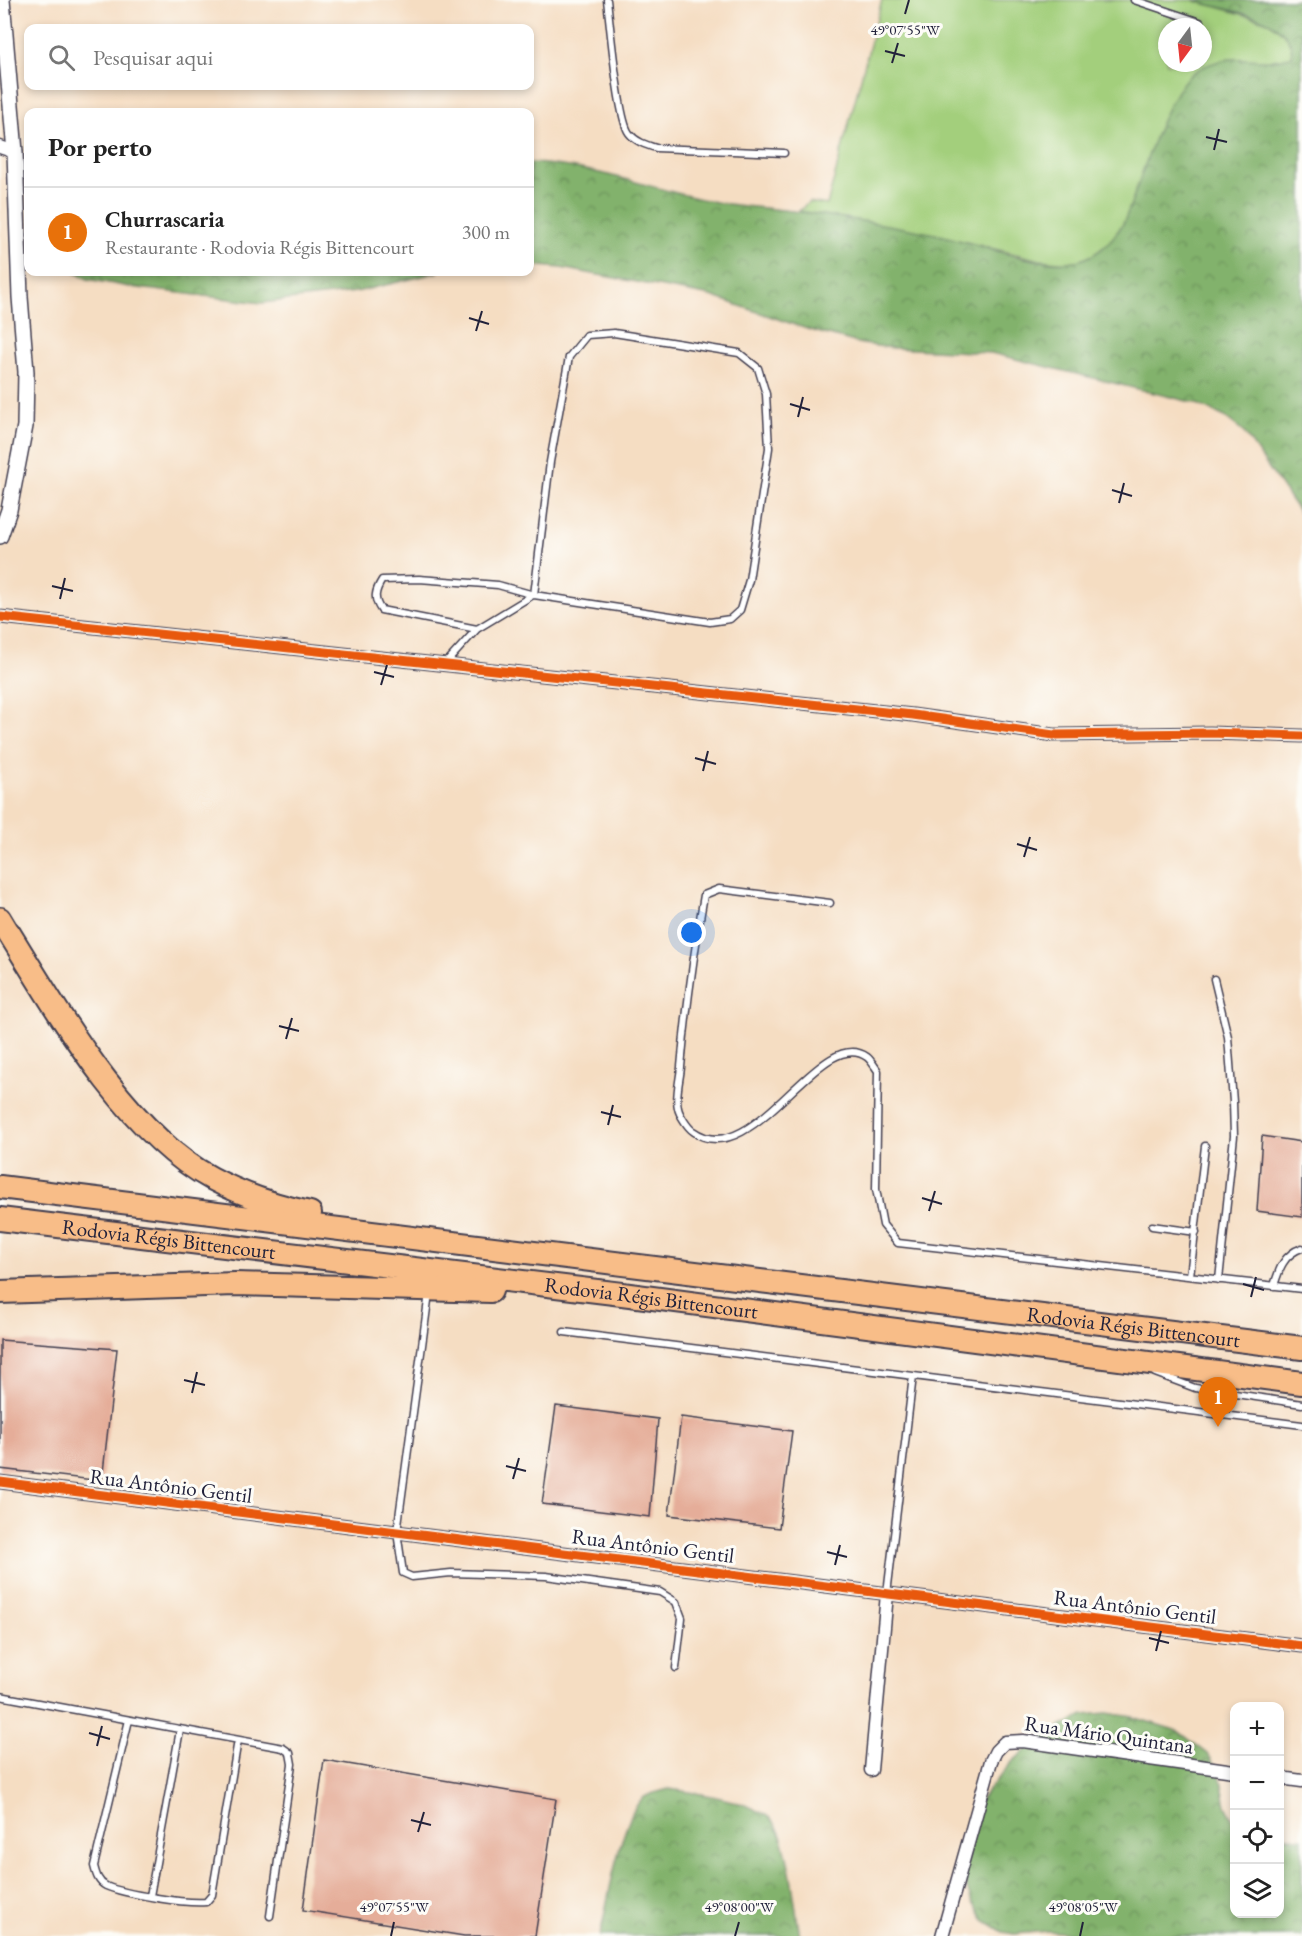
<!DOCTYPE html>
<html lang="pt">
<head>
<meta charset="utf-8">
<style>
	body { margin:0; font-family:"EB Garamond",serif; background:#f2f2f2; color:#222 }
	.controls { position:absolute; right:18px; bottom:18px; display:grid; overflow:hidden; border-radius:12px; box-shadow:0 3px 9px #0003 }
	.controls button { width:54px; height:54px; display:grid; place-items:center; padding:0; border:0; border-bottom:2px solid #e0e0e0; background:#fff; color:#222; font:30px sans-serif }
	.compass { position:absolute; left:1158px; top:18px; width:54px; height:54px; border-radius:50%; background:#fff; box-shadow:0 3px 9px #0003; rotate:195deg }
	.you { position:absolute; left:692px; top:933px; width:21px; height:21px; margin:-15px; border:4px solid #fff; border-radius:50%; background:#1a73e8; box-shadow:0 0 0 9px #1a73e833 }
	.badge { display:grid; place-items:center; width:39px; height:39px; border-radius:50%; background:#0f766e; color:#fff; font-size:20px; font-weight:700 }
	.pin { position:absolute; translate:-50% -50px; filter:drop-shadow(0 2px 3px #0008) }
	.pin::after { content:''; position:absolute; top:32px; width:21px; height:18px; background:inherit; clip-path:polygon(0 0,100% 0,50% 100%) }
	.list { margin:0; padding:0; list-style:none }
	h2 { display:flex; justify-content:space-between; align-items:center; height:78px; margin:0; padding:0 24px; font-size:26px }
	h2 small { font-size:20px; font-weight:400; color:#767676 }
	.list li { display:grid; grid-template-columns:39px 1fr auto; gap:18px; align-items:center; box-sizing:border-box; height:90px; padding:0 24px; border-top:2px solid #e0e0e0 }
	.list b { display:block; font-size:22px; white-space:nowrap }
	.list p { margin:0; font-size:20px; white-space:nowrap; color:#767676 }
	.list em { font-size:20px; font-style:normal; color:#767676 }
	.icon { flex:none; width:33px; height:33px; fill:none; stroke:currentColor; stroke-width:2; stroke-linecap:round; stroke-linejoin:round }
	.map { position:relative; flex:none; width:1302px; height:1936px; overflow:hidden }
	.search { position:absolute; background:#fff; box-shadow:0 3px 9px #0003; left:24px; top:24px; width:510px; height:66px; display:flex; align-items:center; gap:15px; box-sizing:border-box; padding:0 21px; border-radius:12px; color:#767676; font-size:22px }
	.panel { position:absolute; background:#fff; box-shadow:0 3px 9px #0003; left:24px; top:108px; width:510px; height:168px; border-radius:12px }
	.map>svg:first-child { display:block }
</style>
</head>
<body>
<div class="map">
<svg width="1302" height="1936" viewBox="0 0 1302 1936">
	<defs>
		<pattern id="forest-crowns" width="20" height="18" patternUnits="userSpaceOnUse" patternTransform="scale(1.5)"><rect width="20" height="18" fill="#82b26c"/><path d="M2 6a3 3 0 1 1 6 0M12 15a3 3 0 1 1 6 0" fill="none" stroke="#6a905a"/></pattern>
	</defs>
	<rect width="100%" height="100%" fill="#fdfcf7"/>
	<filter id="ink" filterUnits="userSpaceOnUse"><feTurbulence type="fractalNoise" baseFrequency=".0167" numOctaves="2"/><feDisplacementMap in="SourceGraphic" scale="12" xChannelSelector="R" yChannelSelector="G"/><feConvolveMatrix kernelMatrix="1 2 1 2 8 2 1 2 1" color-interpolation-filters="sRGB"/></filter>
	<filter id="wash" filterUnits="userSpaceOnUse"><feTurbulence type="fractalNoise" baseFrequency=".008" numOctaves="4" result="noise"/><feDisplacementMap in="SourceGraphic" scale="24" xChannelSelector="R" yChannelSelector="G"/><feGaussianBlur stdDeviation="1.35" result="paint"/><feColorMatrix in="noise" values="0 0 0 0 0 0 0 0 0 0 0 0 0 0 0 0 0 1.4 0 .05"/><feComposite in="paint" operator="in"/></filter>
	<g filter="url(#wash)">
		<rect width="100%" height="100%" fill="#f5ddc2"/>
		<!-- green -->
		<path fill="#a3cf7c" stroke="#62785c" stroke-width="1.5" fill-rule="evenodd" d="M882,0H1193L1269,22L1283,32L1293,45V56L1276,62L1225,60L1140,183L1124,222L1114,238L1091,258L1067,263L1040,260L937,235L799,211L809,202L827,205ZM1167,27H1203V63H1167Z"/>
		<!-- forest -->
		<path fill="url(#forest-crowns)" stroke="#526a54" stroke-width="1.5" d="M1193,0H1302V516L1243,431L1225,417L1195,403L991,353L893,348L862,344L810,330L711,296L561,268L530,265V163C593,165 654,190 716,202C744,207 773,208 801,212C846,218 891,225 935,234C973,242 1032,266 1068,262C1095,260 1111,243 1124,222C1140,184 1161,106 1187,78C1196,69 1208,64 1220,61C1244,54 1267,66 1292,56C1293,13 1223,12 1193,0Z
			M74,272H439L356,292L262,303L130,287L88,279Z
			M1107,1713L1133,1717L1178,1731L1208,1754L1220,1774L1226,1805L1234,1822V1914H1280V1836L1302,1838V1936H1097L1048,1931L1014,1934L1003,1932L984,1920L971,1900L963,1876L979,1801L1012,1762L1041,1737L1084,1715Z
			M669,1789C698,1793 749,1800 771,1819C789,1834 795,1911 800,1936H600C607,1905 621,1817 643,1798C649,1793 662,1791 669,1789Z"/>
		<g id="blocks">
			<!-- building -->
			<path fill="#e5ad99" d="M1262,1136L1302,1142V1217L1257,1211Z
				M0,1340L117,1349L102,1481L0,1469Z
				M556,1406L658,1419L650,1517L542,1504Z
				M681,1417L792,1431L779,1528L669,1515Z
				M324,1760L556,1799L535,1936H464L303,1910Z"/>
		</g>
	</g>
	<g filter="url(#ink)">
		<use href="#blocks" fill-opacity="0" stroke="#423e4f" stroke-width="1.5"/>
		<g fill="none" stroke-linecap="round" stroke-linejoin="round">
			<!-- service casing -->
			<g stroke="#423e4f" stroke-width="9">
				<path id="service" d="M607,0C610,23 618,119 629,133C636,142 646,145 656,148L784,153
					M1134,0L1200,22
					M477,629L381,610C373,599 375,591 382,580L419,579L498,585L534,595L710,622L730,619L740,610L749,580L769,448L766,394L758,368L739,353L614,333L587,335L569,357L550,462L534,595
					M445,664L477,629L533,595
					M830,903L719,889L704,895C694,952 686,1010 681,1067C680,1079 675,1097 678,1108C679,1114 688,1128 693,1131C753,1175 820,1023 867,1057C871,1060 875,1067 878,1071L876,1189L883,1225L898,1243L1302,1289
					M1214,979L1228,1037L1233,1102L1234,1136L1219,1280
					M1152,1226L1196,1232
					M1190,1276L1205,1146
					M1274,1286C1279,1269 1284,1254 1302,1248
					M429,1293L397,1532L403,1573L412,1577L451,1573L546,1576L660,1592L676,1602L682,1618L676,1668
					M564,1332L1302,1425
					M1155,1373L1195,1388L1302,1404
					M887,1594L913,1376
					M0,1696L283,1748L290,1753L292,1764L270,1916
					M129,1720L94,1866C96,1874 98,1882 106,1886C124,1894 186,1904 206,1902L212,1895L238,1740
					M150,1896L180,1730"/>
			</g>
			<!-- minor casing -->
			<g stroke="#423e4f" stroke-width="15">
				<path id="minor" d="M0,147L15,152
					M0,617L913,715L1054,735L1210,733L1302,736
					M0,1482L1302,1646
					M871,1770L887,1594
					M1280,1778L1302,1781
					M942,1936L991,1761L996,1751L1005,1742L1023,1741L1234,1771"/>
			</g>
			<!-- tertiary casing -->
			<g stroke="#423e4f" stroke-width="18">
				<path id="tertiary" d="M0,536L9,510L25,426L26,372L20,297L15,152L2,0"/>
			</g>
			<!-- trunk casing -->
			<g stroke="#423e4f" stroke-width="24">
				<path id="trunk" d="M0,918L9,933"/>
			</g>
			<!-- motorway casing -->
			<g stroke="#423e4f" stroke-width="26">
				<g id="motorway">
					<path d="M9,933C58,1012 127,1133 211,1178C241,1194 276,1206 310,1213"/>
					<path id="s1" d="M0,1187L1302,1348"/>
					<path id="s2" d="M0,1219L622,1294L1302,1383"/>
					<path d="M0,1292L235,1284L491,1291"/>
				</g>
			</g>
			<!-- service -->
			<use href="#service" stroke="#fff" stroke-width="6"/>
			<!-- minor -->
			<use href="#minor" stroke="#fff" stroke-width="12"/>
			<!-- tertiary -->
			<use href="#tertiary" stroke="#fff" stroke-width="15"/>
			<!-- trunk -->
			<use href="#trunk" stroke="#f8bd88" stroke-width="21"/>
			<!-- motorway -->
			<use href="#motorway" stroke="#f8bd88" stroke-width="22"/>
			<!-- cycleway casing -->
			<g stroke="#fdfcf7" stroke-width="13">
				<path id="cycleway" d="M0,617L913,715L1054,735L1210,733L1302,736
					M0,1482L1302,1646"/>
			</g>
			<!-- cycleway -->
			<use href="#cycleway" stroke="#e8590c" stroke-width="9"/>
		</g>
	</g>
	<!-- ticks -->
	<path fill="none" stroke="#22223b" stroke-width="2" d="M905,14L909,0M885,51L905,56M892,63L898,43M1206,137L1227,142M1214,150L1219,129M469,318L489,324M476,331L482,311M790,404L810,410M798,417L803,397M1112,490L1132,496M1119,503L1124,483M52,586L73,591M60,599L65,578M374,672L394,677M381,685L387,665M695,758L716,764M703,771L708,751M1017,844L1037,850M1024,857L1030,837M279,1026L299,1031M286,1039L292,1018M601,1112L621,1117M608,1125L613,1105M922,1198L942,1204M929,1211L935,1191M1243,1284L1264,1290M1251,1297L1256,1277M184,1380L205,1385M192,1393L197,1372M506,1466L526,1471M513,1479L519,1458M827,1552L847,1557M835,1565L840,1545M1149,1638L1169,1643M1156,1651L1161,1631M89,1733L110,1739M97,1746L102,1726M411,1820L431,1825M418,1832L424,1812M391,1936L394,1922M735,1936L739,1922M1080,1936L1083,1922"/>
	<g text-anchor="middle" stroke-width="6" stroke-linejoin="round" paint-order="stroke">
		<!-- street labels -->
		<g font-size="21" fill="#22223b" stroke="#fdfcf7">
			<text dy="7" stroke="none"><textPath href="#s2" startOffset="170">Rodovia Régis Bittencourt</textPath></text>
			<text dy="7" stroke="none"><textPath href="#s2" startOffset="656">Rodovia Régis Bittencourt</textPath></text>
			<text dy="7" stroke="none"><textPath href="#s1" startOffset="1142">Rodovia Régis Bittencourt</textPath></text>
			<text transform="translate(171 1486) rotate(7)" y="7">Rua Antônio Gentil</text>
			<text transform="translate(653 1546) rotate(7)" y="7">Rua Antônio Gentil</text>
			<text transform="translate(1135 1607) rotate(7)" y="7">Rua Antônio Gentil</text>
			<text transform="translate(1109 1735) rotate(8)" y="7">Rua Mário Quintana</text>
		</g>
	</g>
	<g font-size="15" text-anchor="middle" fill="#22223b" stroke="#fdfcf7" stroke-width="6" stroke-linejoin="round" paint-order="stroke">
		<text x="905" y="35">49°07'55"W</text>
		<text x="394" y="1912">49°07'55"W</text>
		<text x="739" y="1912">49°08'00"W</text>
		<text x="1083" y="1912">49°08'05"W</text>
	</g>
</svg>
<div class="controls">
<button>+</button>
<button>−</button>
<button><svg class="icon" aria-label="locate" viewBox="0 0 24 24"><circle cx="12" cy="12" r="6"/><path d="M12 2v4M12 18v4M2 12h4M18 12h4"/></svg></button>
<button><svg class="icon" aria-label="layers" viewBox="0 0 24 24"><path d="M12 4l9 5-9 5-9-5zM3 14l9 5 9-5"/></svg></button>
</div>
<svg class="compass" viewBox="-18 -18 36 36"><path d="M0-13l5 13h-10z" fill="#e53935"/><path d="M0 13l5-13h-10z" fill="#767676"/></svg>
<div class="you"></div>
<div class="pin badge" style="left:1218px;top:1427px;background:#e8710a">1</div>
<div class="search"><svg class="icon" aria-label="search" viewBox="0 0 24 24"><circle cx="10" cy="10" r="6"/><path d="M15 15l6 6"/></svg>Pesquisar aqui</div>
<section class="panel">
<h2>Por perto<small></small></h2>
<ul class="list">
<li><span class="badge" style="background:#e8710a">1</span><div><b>Churrascaria</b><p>Restaurante · Rodovia Régis Bittencourt</p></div><em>300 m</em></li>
</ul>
</section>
</div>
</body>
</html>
